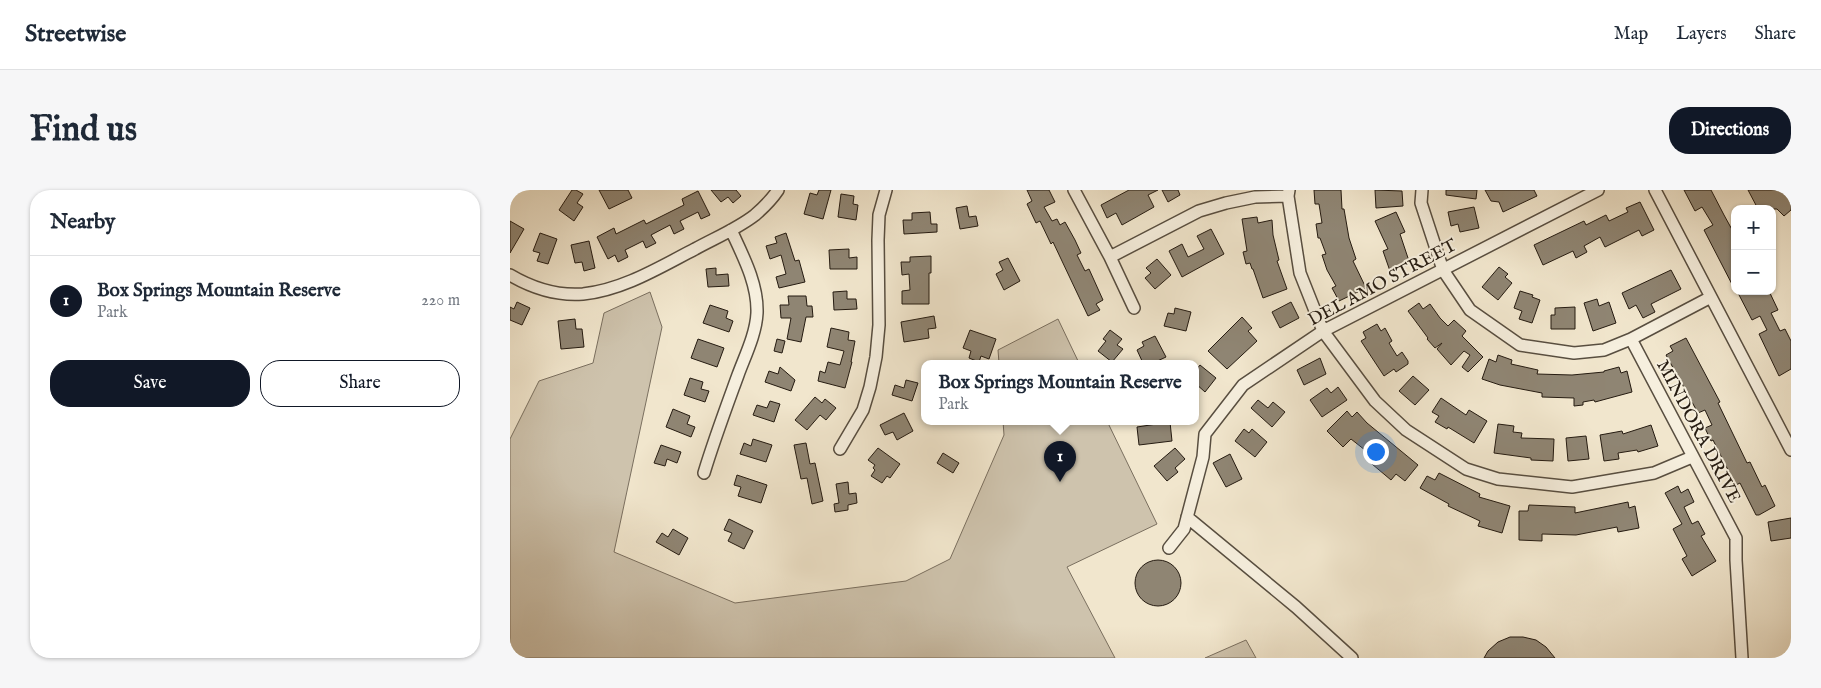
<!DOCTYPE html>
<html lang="en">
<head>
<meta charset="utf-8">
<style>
	body { margin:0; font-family:"IM FELL English",serif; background:#f6f6f7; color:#1f2937 }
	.controls { position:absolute; right:15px; top:15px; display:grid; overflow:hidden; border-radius:10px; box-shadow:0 1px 4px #0004 }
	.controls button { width:45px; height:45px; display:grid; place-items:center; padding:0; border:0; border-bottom:1px solid #e0e1e3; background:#fff; color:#1f2937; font:25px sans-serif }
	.you { position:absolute; left:865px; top:261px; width:18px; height:18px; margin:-12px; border:4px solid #fff; border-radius:50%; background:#1a73e8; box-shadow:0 0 0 8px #1a73e833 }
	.badge { display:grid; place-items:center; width:32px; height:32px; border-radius:50%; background:#111827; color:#fff; font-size:16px; font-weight:700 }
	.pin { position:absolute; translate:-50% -41px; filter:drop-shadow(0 1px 2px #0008) }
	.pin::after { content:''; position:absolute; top:26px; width:18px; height:15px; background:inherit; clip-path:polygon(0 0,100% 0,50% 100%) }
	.popup { position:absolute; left:411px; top:170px; width:278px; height:65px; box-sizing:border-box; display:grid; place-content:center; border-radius:10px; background:#fff; filter:drop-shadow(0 1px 4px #0005); font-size:16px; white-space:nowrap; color:#747a83 }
	.popup b { font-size:19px; color:#1f2937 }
	.popup::after { content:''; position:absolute; left:50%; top:100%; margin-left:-10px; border:10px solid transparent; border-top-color:#fff }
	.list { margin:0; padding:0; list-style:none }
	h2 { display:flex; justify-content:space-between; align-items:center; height:65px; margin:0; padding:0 20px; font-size:21px }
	h2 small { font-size:16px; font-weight:400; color:#747a83 }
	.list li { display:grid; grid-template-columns:32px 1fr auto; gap:15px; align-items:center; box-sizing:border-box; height:90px; padding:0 20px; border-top:1px solid #e0e1e3 }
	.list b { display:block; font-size:19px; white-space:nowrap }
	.list p { margin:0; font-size:16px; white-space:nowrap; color:#747a83 }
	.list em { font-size:16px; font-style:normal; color:#747a83 }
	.actions { display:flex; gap:10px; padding:15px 20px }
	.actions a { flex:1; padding:11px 0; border:1px solid #111827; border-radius:20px; text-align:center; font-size:18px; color:#111827 }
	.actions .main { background:#111827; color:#fff }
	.map { position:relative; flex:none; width:1281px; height:468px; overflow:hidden; border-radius:20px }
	header { display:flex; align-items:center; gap:30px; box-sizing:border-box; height:70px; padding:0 25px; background:#fff; border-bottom:1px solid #e0e1e3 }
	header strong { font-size:24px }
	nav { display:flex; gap:28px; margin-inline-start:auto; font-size:18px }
	.intro { display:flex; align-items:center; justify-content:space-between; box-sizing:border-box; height:120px; padding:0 30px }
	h1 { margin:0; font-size:35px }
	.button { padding:12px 22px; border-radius:20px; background:#111827; color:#fff; font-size:18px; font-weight:700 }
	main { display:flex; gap:30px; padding:0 30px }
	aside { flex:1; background:#fff; border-radius:20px; box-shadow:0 1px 4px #0004 }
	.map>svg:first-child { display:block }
</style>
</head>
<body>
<header>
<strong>Streetwise</strong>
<nav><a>Map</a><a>Layers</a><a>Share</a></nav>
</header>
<div class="intro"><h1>Find us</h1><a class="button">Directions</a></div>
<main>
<aside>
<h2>Nearby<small></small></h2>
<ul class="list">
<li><span class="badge">1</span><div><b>Box Springs Mountain Reserve</b><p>Park</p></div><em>220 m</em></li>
</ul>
<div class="actions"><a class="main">Save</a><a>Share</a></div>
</aside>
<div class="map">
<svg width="1281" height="468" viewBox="0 0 1281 468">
	<rect width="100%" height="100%" fill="#f1e6cd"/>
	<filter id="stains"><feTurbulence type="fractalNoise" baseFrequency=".004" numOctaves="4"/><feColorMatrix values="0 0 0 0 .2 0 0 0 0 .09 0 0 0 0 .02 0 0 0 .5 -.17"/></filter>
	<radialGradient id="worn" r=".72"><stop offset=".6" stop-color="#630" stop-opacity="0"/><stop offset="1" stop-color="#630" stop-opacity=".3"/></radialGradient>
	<!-- green -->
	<path fill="#cec3ad" stroke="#7a6f5f" d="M140,102L152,137L104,362L225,413L396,391L440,369L494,245L493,231H597L647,334L557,377L605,468H0V249L29,191L83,173L94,123Z
		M548,129L569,173H489L488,160Z
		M736,450L746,468H695Z"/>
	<!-- building -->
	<path fill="#8f8573" stroke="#251b11" d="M62,0H66L73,4L67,13L73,17L64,31L49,20Z
		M89,0H118L122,8L99,19Z
		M201,0H226L231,6L223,13L218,7L211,12Z
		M309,0H321L313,29L294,24L300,3L307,5Z
		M517,0H539L545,12L534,17L542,31L547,29L550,35L555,32L565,50L571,63L567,65L575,81L579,79L593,110L586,114L590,120L578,126L543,52L541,54L530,31L526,33L517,14L522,11Z
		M619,0H648L638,5L644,17L612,35L606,23L597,28L591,15Z
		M652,0H668L670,5L658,12Z
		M804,0H831L832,19H834L839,48L846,69L843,71L856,98L829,111L822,98L826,96L817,80L812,65L816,64L810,48H808L806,34L812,33L809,14H805Z
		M865,0L892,1L893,16L866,18Z
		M936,0H967L966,9L936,5Z
		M975,0H1024L1027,6L993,22L989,12L981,11Z
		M1174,0H1201L1214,25L1225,45V100L1194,40L1203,35L1192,17L1185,21Z
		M1238,0H1275L1281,6V20L1274,26L1267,19H1248Z
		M188,1L200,25L191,29L188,22L170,31L174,39L164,44L160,35L141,45L146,53L136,58L133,51L115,60L118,67L108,72L105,65L98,69L87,47L104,38L106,44L134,30L136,34L174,15L172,9Z
		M331,4L344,6L343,14L348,15L346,30L328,27Z
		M1130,12L1144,40L1132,46L1129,40L1095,57L1090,47L1074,56L1077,62L1066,68L1063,61L1033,75L1024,55L1074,31L1076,35L1096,25L1099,31L1118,22L1116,18Z
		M457,16L459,27L466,26L468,36L450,39L446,18Z
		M964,17L969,38L950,42L948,34L941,36L938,22Z
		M420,22L421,34H427V42L394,44L393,30H402V23Z
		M886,22L895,42L890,44L900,74L880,81L873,61L878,59L865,31Z
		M747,27L748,33L762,30L763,45L769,70L767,71L777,99L753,108L743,79H742L740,73L736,74L733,62L737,61L732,29Z
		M0,31L14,39L0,63Z
		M701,39L714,64L672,87L659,61L672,54L678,67L694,59L687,46Z
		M30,43L47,49L38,74L27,71L30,63L23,61Z
		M276,43L285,71L289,70L295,92L269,98L266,87L276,84L271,65L260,69L256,56L267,53L265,47Z
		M79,51L85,78L74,81L72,72L65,73L61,55Z
		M339,59V68L347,67V79H320L319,60Z
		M421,66V83H419V114H392V101L400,100L399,84L392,85L391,72H400V67Z
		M498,68L510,91L494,100L486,84L493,80L489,72Z
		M647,69L661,85L645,99L635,88L641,83L636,78Z
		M989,77L998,84L995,87L1002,93L988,110L972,97Z
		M206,78V85L218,84L219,96L198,97L196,79Z
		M1161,80L1171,99L1141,114L1145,122L1133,128L1126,115L1119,119L1112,103Z
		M337,101V109H346L347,119L324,120L323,102Z
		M1010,101L1023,105L1022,107L1030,110L1022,133L1009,129L1012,121L1004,118Z
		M1227,101H1259L1268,120L1261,123L1270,141L1275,139L1281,151V179L1269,186L1249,144L1257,140L1250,126L1242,130Z
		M278,106H296L297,116H302L303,127H296L291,152L277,149L281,128H271L270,115H279Z
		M1087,109L1089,116L1099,112L1106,133L1083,141L1074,113Z
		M7,112L20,118L12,135L0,130V117L4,119Z
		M781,112L789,128L770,138L762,122Z
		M909,113L913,119L920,114L930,128L938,136L944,130L956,141L952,146L973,167L958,182L952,177L960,165L954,161L941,175L927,159L932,153L925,158L917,149L918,148L898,121Z
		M200,115L218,121L216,128L223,131L219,142L193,133Z
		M1065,117V139H1041V125H1045V118Z
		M665,118L681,122L676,141L654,136L658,123L664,124Z
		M424,126L426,138L418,139L419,148L394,152L391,132Z
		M732,127L742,138L738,141L747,151L717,179L698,161Z
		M65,129L66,139H72L74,157L51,159L48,131Z
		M867,134L871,141L875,138L882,151L879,153L887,166L892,162L898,171V174L886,182L884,179L874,186L851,151L856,148L853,142Z
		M321,138L339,142L338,150L345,151L341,172H342L335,198L308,191L310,181L315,183L318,172L330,175L334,161L317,157Z
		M460,140L486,149L479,169L471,166L469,172L459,168L461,161L453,158Z
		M600,140L612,149L607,155L613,159L602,172L588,161L596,151L593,149Z
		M645,146L656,167L643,173H633L627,160L634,156L632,152Z
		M1176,148L1210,212L1208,213L1237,273L1240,272L1252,297L1255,295L1265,316L1249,325H1246L1230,293L1224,296L1218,283L1219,282L1203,250L1201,251L1195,238L1202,235L1195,220L1188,223L1156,165L1163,161L1160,156Z
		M188,149L214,158L207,177L181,168Z
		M267,149L275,151L272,163L264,161Z
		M988,165L1002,170L1001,174L1028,180L1027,184L1062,185L1094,182V181L1109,177L1111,183L1117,181L1122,202L1085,212L1084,210L1073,212V215L1064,216V208L1032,207V203L990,195L972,189L979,169L986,172Z
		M810,168L816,184L794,195L787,180Z
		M690,175L706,188L695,202L685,193V181Z
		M270,177L285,190L281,201L255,192L259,181L268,184Z
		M903,186L919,200L905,215L889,201Z
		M180,188L193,192L191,199L199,201L195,212L174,205Z
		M396,190L408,193L402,211L382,205L385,195L394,198Z
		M828,197L837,210L812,227L800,210L817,198L821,203Z
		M305,207L312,213L315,209L326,218L316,230L310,225L297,240L285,230Z
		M931,208L956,225L959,220L977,231L964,253L938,237L937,239L925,232L929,226L922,222Z
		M748,210L758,218L763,212L775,222L762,237L741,218Z
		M260,211L270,214L264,232L243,225L247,215L257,218Z
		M163,219L180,226L177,234L185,237L181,247L156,237Z
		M837,221L842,227L847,222L857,233L908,275L895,291L886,284L881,290L856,269L860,264L841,249L833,257L817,241Z
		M394,223L403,241L387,250L383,242L375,245L370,235Z
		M660,232L662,251L629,255L627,237Z
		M988,234L1004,236L1003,242L1012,243L1011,248L1044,249L1043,271L1021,270V268L984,263Z
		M1141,235L1148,256L1128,262L1127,260L1108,263L1109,269L1094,271L1090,245L1112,241L1113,244Z
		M734,239L739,243L742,239L757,252L745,267L725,251Z
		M1076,246L1079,269L1058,271L1056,248Z
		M243,249L262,255L256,272L230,264L234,253L241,256Z
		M296,253L300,274L305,273L313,311L302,314L297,288L291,289L284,255Z
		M151,255L171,262L167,273L157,269L155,276L144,273Z
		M368,258L390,274L380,288L377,286L372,293L361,286L365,280L363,278L365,275L358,270Z
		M665,258L675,269L665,278L668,282L657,291L644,276Z
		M433,263L449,273L443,283L427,273Z
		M720,264L732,289L716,297L703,273Z
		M929,283L970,304L969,307L1000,316L992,343L968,336L970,331L938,316L939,314L910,298L917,286L925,290Z
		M227,285L257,295L251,313L228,306L231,297L224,295Z
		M338,292L339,304L346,303L347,313L338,315V320L325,322L324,314L329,313L326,294Z
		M1168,296L1171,303L1178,299L1184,312L1174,317L1182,334L1188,331L1195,344L1191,346L1206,371L1182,386L1172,369L1177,366L1163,339L1172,334L1155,303Z
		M1118,312L1119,318L1125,316L1129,338L1108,342L1107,337L1066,345L1032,344V351L1009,350V321H1018L1019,315L1065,317V323Z
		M1281,328V348L1261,351L1258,332Z
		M219,329L243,341L234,359L218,351L222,343L214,340Z
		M163,339L178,348L169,365L146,352L152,343L158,347Z
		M625 393a23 23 0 1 1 46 0a23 23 0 1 1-46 0Z
		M1000,447H1013L1026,450L1036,457L1045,468H974L978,461L988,452Z"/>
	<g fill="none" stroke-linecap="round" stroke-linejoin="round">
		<!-- minor casing -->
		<g stroke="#584e40" stroke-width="14">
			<path id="minor" d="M564,0L600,67L624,118
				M779,0L778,6L790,83L813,141L865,211L896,240L956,279L988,289L1062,297L1144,283L1182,267
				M912,0L911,13L933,80L960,120L1010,155L1064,163L1094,160L1121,149L1201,107
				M1145,0L1281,260
				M600,67L689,21L716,13L745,7L778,6
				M0,85C22,98 47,106 73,104C113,100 150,77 185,59C205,48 227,39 245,25C253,18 262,9 268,0
				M1121,149L1226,348V370L1232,468
				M330,259L353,220L360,197L366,167L369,135L368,50L369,25L376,0
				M194,283C204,250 216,218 228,185C235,166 246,144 247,123C248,94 233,66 221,40
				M677,327L786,417L842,468
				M659,358L674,339L693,267L695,244L733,195L813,141L1088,0"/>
		</g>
		<!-- minor -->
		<use href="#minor" stroke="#f6efde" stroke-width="11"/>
	</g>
	<g text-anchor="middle" stroke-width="4" stroke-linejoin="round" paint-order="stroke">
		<!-- street labels -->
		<g font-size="18" fill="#251b11" stroke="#f6efde">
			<text transform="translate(872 92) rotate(-28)" y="6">DEL AMO STREET</text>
			<text transform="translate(1189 241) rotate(62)" y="6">MINDORA DRIVE</text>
		</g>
	</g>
	<rect width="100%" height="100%" filter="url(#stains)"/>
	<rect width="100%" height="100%" fill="url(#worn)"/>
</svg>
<div class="controls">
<button>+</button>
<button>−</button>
</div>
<div class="you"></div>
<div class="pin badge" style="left:550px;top:292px">1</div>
<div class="popup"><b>Box Springs Mountain Reserve</b>Park</div>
</div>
</main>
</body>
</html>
